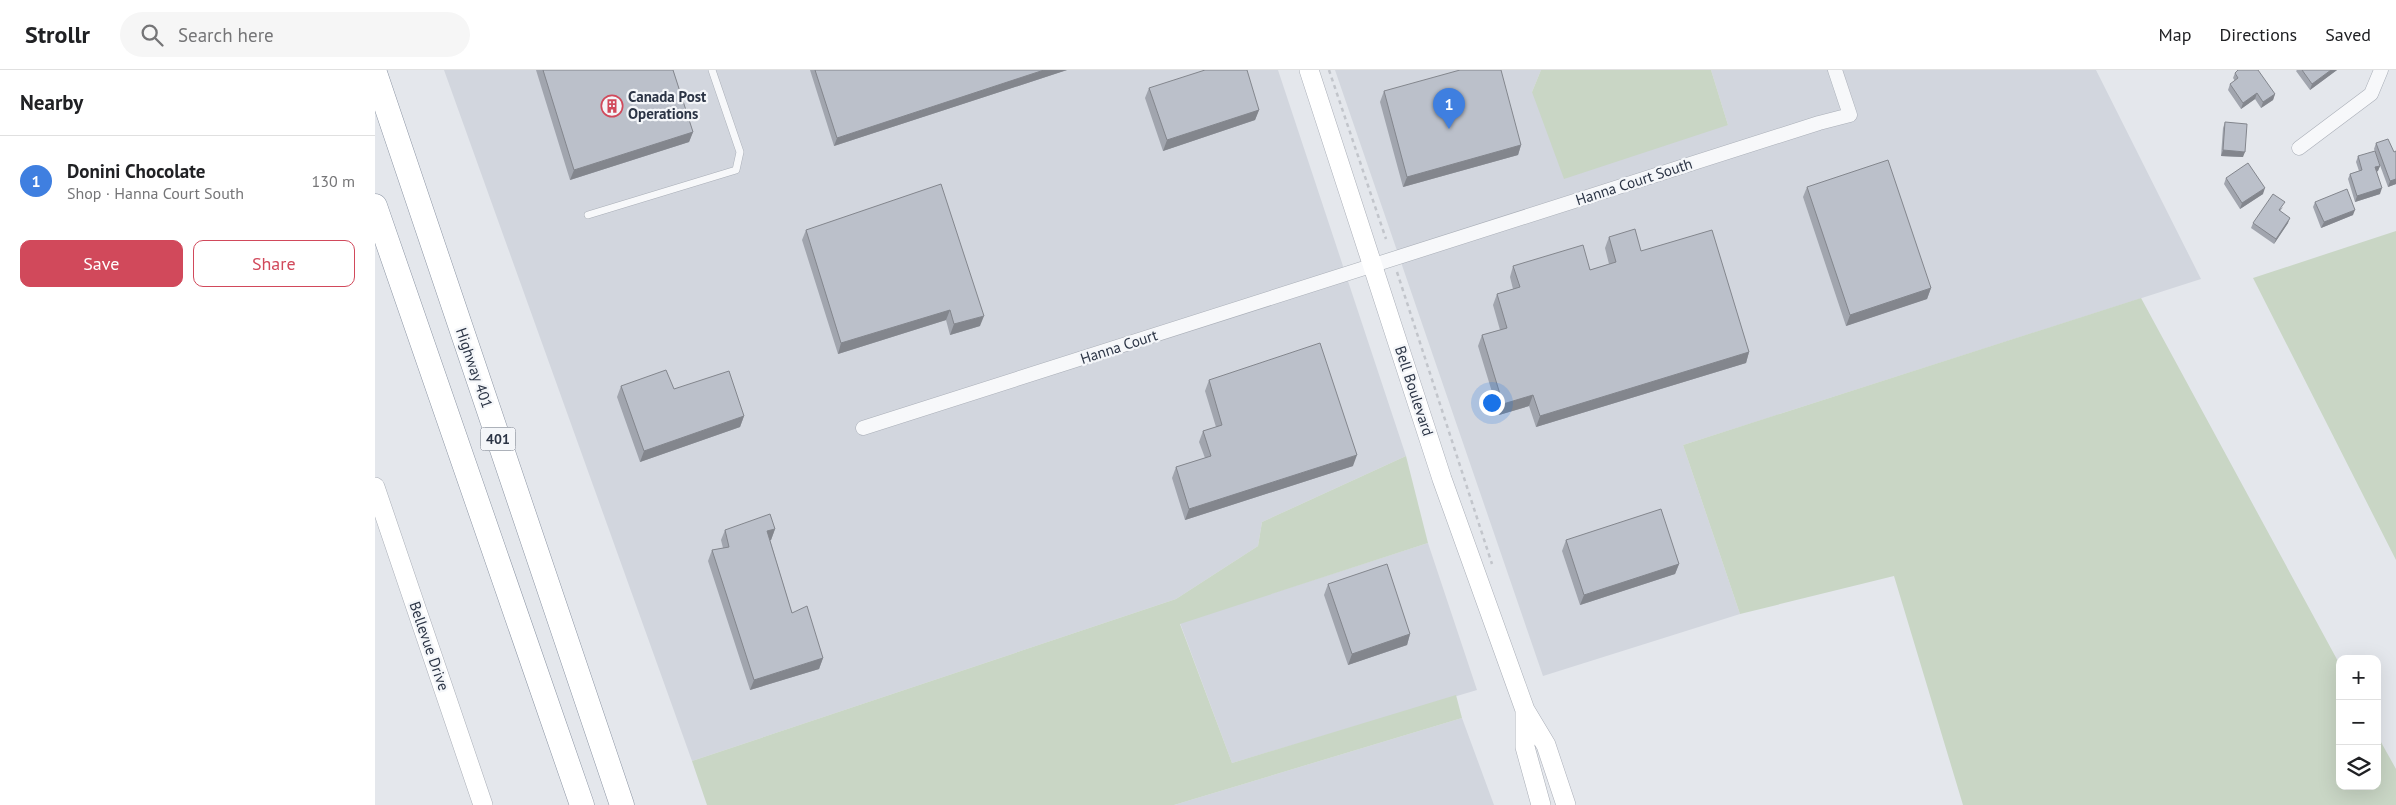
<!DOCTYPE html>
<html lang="en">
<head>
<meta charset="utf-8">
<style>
	body { margin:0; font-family:"PT Sans",sans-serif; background:#f6f6f6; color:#202124 }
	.controls { position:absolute; right:15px; bottom:15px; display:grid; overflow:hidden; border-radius:10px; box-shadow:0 5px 20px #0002 }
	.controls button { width:45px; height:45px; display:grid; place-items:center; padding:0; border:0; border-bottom:1px solid #e0e0e0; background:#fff; color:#202124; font:25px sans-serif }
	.you { position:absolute; left:1116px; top:332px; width:18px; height:18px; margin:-12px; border:4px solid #fff; border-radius:50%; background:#1a73e8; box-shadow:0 0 0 8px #1a73e833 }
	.badge { display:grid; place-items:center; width:32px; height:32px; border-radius:50%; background:#d1495b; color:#fff; font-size:16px; font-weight:700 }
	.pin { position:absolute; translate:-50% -41px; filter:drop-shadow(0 1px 2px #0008) }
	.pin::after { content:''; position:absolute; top:26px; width:18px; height:15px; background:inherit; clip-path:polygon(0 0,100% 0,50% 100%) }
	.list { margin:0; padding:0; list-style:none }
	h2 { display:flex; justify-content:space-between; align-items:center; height:65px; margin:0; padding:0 20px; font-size:21px }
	h2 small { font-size:16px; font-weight:400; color:#757577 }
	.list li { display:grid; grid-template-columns:32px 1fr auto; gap:15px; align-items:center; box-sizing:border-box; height:90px; padding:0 20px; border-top:1px solid #e0e0e0 }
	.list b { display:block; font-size:19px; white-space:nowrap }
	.list p { margin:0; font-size:16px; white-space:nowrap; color:#757577 }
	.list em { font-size:16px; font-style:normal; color:#757577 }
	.actions { display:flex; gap:10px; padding:15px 20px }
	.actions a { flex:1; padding:11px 0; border:1px solid #d1495b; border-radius:10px; text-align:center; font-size:18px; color:#d1495b }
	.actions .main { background:#d1495b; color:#fff }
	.icon { flex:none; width:28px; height:28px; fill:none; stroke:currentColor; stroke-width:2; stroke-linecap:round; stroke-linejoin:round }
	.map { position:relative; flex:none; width:2021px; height:735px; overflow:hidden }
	header { display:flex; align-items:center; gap:30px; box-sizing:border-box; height:70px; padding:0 25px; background:#fff; border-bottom:1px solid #e0e0e0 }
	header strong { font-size:24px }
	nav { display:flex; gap:28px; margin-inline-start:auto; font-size:18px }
	.search { width:350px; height:45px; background:#f6f6f6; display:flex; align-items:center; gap:12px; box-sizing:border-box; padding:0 18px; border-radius:28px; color:#757577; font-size:19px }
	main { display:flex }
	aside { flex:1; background:#fff }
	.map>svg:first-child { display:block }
</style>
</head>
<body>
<header>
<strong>Strollr</strong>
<div class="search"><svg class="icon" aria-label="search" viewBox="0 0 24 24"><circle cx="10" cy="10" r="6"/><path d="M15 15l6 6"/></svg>Search here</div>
<nav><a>Map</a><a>Directions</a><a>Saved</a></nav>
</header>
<main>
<aside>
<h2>Nearby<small></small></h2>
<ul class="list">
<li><span class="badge" style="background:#3f7fe0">1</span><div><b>Donini Chocolate</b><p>Shop · Hanna Court South</p></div><em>130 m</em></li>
</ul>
<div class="actions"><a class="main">Save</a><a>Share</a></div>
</aside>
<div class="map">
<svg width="2021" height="735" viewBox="0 0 2021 735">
	<rect width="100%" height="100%" fill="#e4e7ec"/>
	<!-- built -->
	<path fill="#d2d6de" d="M69,0H903L1031,386L887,452L883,476L801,529L317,691Z
		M960,0H1166L1157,22L1353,55L1336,0H1721L1826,209L1308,375L1365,544L1168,606Z
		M1053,473L1102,620L857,693L805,553Z
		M1087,648L1119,735H799Z"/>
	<!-- green -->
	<path fill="#c9d6c5" d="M1166,0H1336L1353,55L1189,109L1157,22Z
		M2021,161V490L1878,208Z
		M1766,228L1965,595V716H2002V665L2021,699V735H1588L1519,506L1365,544L1308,375Z
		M1031,386L1053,473L805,554L857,693L1081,625L1087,648L799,735H332L317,691L801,529L883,476L887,452Z"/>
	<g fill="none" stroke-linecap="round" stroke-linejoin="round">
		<!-- lane casing -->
		<g stroke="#a9aeb7" stroke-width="8">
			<path id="lane" d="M213,145L361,100L365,82L337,0"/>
		</g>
		<!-- street casing -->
		<g stroke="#a9aeb7" stroke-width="15">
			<path id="street" d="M1924,78L1996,24L2006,0
				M488,358L1444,53L1475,45L1460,0"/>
		</g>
		<!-- secondary casing -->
		<g stroke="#a9aeb7" stroke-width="20">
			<path id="secondary" d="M934,0L1067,409L1150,640L1171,675L1191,735
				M0,417L108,735
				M1150,641V677L1166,735"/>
		</g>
		<!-- highway casing -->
		<g stroke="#8b94a3" stroke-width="25">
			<path id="highway" d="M0,3L247,735
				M0,136L207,735"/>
		</g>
		<!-- path -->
		<path stroke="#c2c5cb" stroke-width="2.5" stroke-dasharray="4 4" stroke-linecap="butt" d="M954,0L1011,169
			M1022,202L1117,494"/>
		<!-- lane -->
		<use href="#lane" stroke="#f7f8fa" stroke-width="7"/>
		<!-- street -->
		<use href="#street" stroke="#f7f8fa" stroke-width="14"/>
		<!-- secondary -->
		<use href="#secondary" stroke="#fff" stroke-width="19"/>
		<!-- highway -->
		<use href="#highway" stroke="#fff" stroke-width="24"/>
	</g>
	<!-- wall -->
	<path fill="#a1a5ae" d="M161,0H298L318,62L314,72L195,110Z
		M435,0H692L459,76Z
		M1922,0H1962L1935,20L1921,1Z
		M1860,3L1900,24L1898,30L1886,38L1880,29L1866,39L1853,20L1855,14L1860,11L1858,8Z
		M774,18L884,40L880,50L788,81L770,28Z
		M1009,21L1146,75L1143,85L1028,117L1005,32Z
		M1850,52L1868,87L1846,86L1848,58Z
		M2001,73L2019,82L2021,114L2013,117L1999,79Z
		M1983,86L2005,96L2002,102L2005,124L1980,132L1973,109L1975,104L1984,101L1981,92Z
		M1851,108L1888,124L1865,139L1849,114Z
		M1432,117L1556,218L1552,229L1471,256L1428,127Z
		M1940,132L1978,145L1946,158L1938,137Z
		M1908,137L1905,141L1913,153L1899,174L1876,158L1878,153Z
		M431,160L605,256L575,265L571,250L463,284L427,170Z
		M1234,167L1266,181L1374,282L1371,293L1161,357L1154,336L1124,345L1103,276L1107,265L1125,260L1118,235L1122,224L1138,219L1135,207L1138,196L1215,200L1234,194L1230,178Z
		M834,310L978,396L810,450L797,408L801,397L830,388L824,372L828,361L841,357L830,321Z
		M246,316L299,319L369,346L365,357L265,392L242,327Z
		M400,459L396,470H395L417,543L448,588L444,599L375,620L333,491L337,480L348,478L346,470L350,460Z
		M1191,470L1304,494L1300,504L1205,535L1187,481Z
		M953,514L1035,564L1032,575L973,595L949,525Z"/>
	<!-- shaded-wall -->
	<path fill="#83868d" d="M669,0H692L459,76L462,68Z
		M1956,0H1962L1935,20L1937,14Z
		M1882,23L1880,29L1866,39L1868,33Z
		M1900,24L1898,30L1886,38L1888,32Z
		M884,40L880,50L788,81L792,70Z
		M318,62L314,72L195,110L199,100Z
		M1146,75L1143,85L1028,117L1032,107Z
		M1848,80L1870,82L1868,87L1846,86Z
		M2005,96L2003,101L1998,103L2000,97Z
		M2021,109V114L2013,117L2015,111Z
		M1890,118L1888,124L1865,139L1867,133Z
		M2007,118L2005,124L1980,132L1982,126Z
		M1980,140L1978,145L1946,158L1949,152Z
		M1915,148L1913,153L1899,174L1901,169Z
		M1556,218L1552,229L1471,256L1475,245Z
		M575,240L571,250L463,284L466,273Z
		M609,246L605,256L575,265L579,254Z
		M1374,282L1371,293L1161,357L1165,346Z
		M1158,325L1154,336L1124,345L1128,334Z
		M369,346L365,357L265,392L269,381Z
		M982,385L978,396L810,450L814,439Z
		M400,459L396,470L388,472L392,461Z
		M1304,494L1300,504L1205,535L1209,525Z
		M1035,564L1032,575L973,595L977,584Z
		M448,588L444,599L375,620L379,610Z"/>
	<!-- building -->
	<path fill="#bbc0ca" stroke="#83868d" d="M168,0H298L318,62L199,100Z
		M440,0H669L462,68Z
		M830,0H872L884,40L792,70L774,18Z
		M1085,0H1126L1146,75L1032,107L1009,21Z
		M1863,0H1883L1900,24L1888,32L1882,23L1868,33L1855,14L1863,8L1860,3Z
		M1927,0H1956L1937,14Z
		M1850,52L1872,54L1870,82L1848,80Z
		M2013,69L2019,82L2021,81V109L2015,111L2001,73Z
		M2000,81L2005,96L2000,97L2007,118L1982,126L1975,104L1987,100L1983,86Z
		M1513,90L1556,218L1475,245L1432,117Z
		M1873,93L1890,118L1867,133L1851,108Z
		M566,114L609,246L579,254L575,240L466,273L431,160Z
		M1972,119L1980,140L1949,152L1940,132Z
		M1898,124L1910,132L1904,140L1915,148L1901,169L1878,153Z
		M1260,159L1266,181L1337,160L1374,282L1165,346L1158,325L1128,334L1107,265L1132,258L1122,224L1145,217L1138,196L1208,175L1215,200L1241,192L1234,167Z
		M945,273L982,385L814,439L801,397L836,386L828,361L847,355L834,310Z
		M291,300L299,319L354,301L369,346L269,381L246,316Z
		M1286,439L1304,494L1209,525L1191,470Z
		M395,444L400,459L392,461L417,543L432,536L448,588L379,610L337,480L354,477L350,460Z
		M1012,494L1035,564L977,584L953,514Z"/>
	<!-- icons -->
	<defs>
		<g id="building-ring" transform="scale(1.125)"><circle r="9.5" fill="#f4f6f9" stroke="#d1495b" stroke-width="1.5"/><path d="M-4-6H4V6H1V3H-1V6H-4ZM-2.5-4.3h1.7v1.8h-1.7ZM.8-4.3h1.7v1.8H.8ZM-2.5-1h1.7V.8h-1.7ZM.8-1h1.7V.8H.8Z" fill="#d1495b"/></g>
	</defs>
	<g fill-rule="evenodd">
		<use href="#building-ring" x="237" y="36"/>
	</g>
	<g text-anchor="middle" stroke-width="4.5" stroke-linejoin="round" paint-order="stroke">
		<!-- shield labels -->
		<rect fill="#f4f6f9" stroke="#676e7b" stroke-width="1" x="105.5" y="357.5" width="35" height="23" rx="4"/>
		<g font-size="14" font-weight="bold" fill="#2b3445">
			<text x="123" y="374">401</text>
		</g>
		<!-- poi labels -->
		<g font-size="15" font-weight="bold" fill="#2b3445" stroke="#f4f6f9" text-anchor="start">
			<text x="253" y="32">Canada Post<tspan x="253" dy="17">Operations</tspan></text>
		</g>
		<!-- street labels -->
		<g font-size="15" fill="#2b3445" stroke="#f4f6f9">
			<text transform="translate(1259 112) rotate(-18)" y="5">Hanna Court South</text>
			<text transform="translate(744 277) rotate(-18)" y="5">Hanna Court</text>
			<text transform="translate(99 298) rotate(71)" y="5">Highway 401</text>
			<text transform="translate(1039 321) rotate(72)" y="5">Bell Boulevard</text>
			<text transform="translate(54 576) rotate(71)" y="5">Bellevue Drive</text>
		</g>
	</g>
</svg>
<div class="controls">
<button>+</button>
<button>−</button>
<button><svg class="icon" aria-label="layers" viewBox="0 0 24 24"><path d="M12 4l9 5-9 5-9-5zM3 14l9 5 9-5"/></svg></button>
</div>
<div class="you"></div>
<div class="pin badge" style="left:1074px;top:59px;background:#3f7fe0">1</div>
</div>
</main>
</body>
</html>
